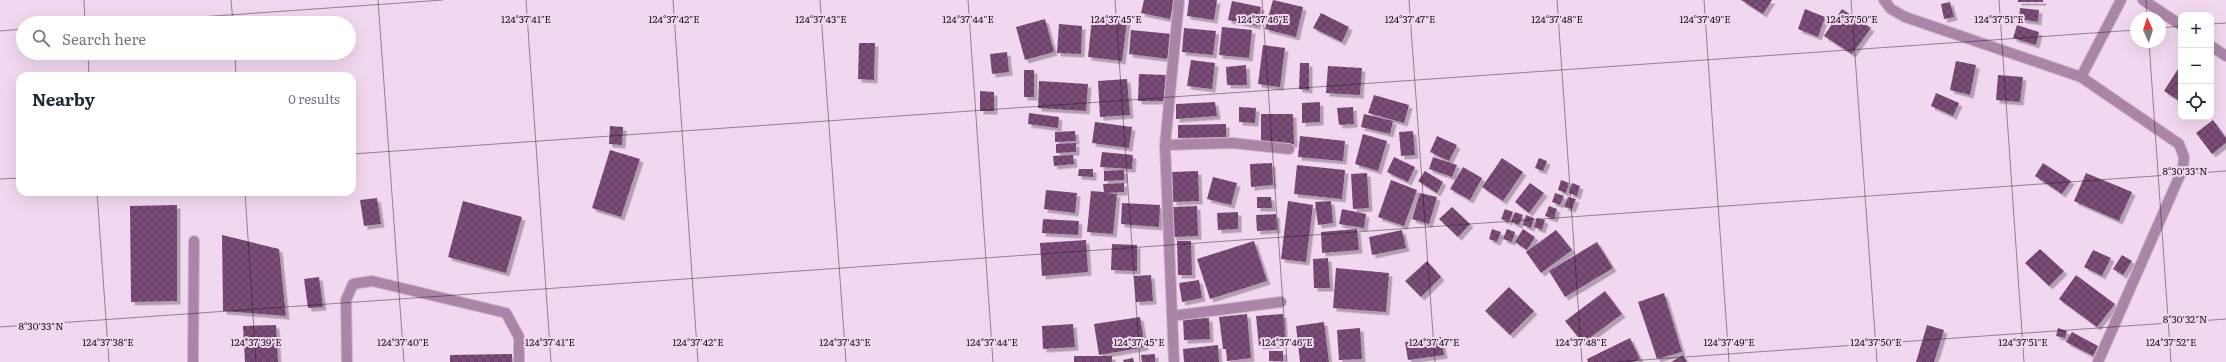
<!DOCTYPE html>
<html lang="en">
<head>
<meta charset="utf-8">
<style>
	body { margin:0; font-family:Literata,serif; background:#f2f2f3; color:#1f2937 }
	.controls { position:absolute; right:12px; top:12px; display:grid; overflow:hidden; border-radius:8px; box-shadow:0 4px 16px #0002 }
	.controls button { width:36px; height:36px; display:grid; place-items:center; padding:0; border:0; border-bottom:1px solid #e0e1e3; background:#fff; color:#1f2937; font:20px sans-serif }
	.compass { position:absolute; left:2130px; top:12px; width:36px; height:36px; border-radius:50%; background:#fff; box-shadow:0 4px 16px #0002; rotate:356deg }
	.list { margin:0; padding:0; list-style:none }
	h2 { display:flex; justify-content:space-between; align-items:center; height:52px; margin:0; padding:0 16px; font-size:17px }
	h2 small { font-size:13px; font-weight:400; color:#747a83 }
	.icon { flex:none; width:22px; height:22px; fill:none; stroke:currentColor; stroke-width:2; stroke-linecap:round; stroke-linejoin:round }
	.map { position:relative; flex:none; width:2226px; height:362px; overflow:hidden }
	.search { position:absolute; background:#fff; box-shadow:0 4px 16px #0002; left:16px; top:16px; width:340px; height:44px; display:flex; align-items:center; gap:10px; box-sizing:border-box; padding:0 14px; border-radius:22px; color:#747a83; font-size:15px }
	.panel { position:absolute; background:#fff; box-shadow:0 4px 16px #0002; left:16px; top:72px; width:340px; height:124px; border-radius:12px }
	.map>svg:first-child { display:block }
</style>
</head>
<body>
<div class="map">
<svg width="2226" height="362" viewBox="0 0 2226 362">
	<defs>
		<pattern id="building-cross-hatch" width="8" height="8" patternUnits="userSpaceOnUse"><rect width="8" height="8" fill="#71436e"/><path d="M0 0l8 8M0 8l8-8" fill="none" stroke="#805b7e"/></pattern>
		<filter id="shadow"><feDropShadow dx="3.5" dy="3.5" stdDeviation="0" flood-color="#0004"/></filter>
	</defs>
	<rect width="100%" height="100%" fill="#f2d8ef"/>
	<!-- building -->
	<path fill="url(#building-cross-hatch)" filter="url(#shadow)" d="M1144,0H1174L1170,19L1141,13Z
		M1189,0H1217L1214,20L1187,16Z
		M1273,0L1303,7L1296,37L1265,29Z
		M1741,0H1772L1763,14Z
		M2018,0H2043V2H2018Z
		M1232,1L1261,7L1257,26L1228,20Z
		M1950,2L1954,17L1944,19L1941,4Z
		M2020,8L2039,10L2038,22L2019,19Z
		M1805,9L1825,17L1818,37L1798,29Z
		M1842,9L1871,28L1852,54L1824,36Z
		M1321,13L1349,27L1342,42L1313,28Z
		M1092,18L1127,21L1122,61L1088,57Z
		M1045,19L1054,52L1025,60L1016,27Z
		M1059,24L1082,26L1081,54L1057,53Z
		M2017,25L2039,32L2036,45L2013,38Z
		M1222,27L1252,30L1249,58L1219,55Z
		M1184,28L1216,31L1213,55L1182,52Z
		M1131,30L1172,34L1169,59L1129,54Z
		M859,43H875L874,80L858,79Z
		M1263,45L1285,48L1280,87L1258,84Z
		M1007,52L1009,72L992,74L990,54Z
		M1191,60L1215,63L1212,89L1187,86Z
		M1956,61L1976,65L1970,95L1950,90Z
		M1300,63H1309V90L1299,89Z
		M1246,65L1247,85H1227L1226,67Z
		M1328,66L1362,68L1360,95L1326,93Z
		M2178,69L2181,71V102L2164,91Z
		M1024,70H1034V97H1024Z
		M1139,74L1166,75L1165,101H1138Z
		M1998,75L2023,77L2020,102L1996,100Z
		M1127,79L1130,115L1100,117L1098,81Z
		M1039,81L1088,84L1086,111L1038,108Z
		M980,91L994,92V111H980Z
		M1936,93L1959,103L1953,116L1931,106Z
		M1374,95L1409,105L1404,123L1368,113Z
		M1215,102L1217,116L1176,119V104Z
		M1320,102V122L1302,123V103Z
		M1239,107L1256,108L1255,123L1239,122Z
		M1353,107L1354,124L1339,125L1337,108Z
		M1029,113L1059,117L1058,128L1028,124Z
		M1261,114H1293L1294,144H1261Z
		M1364,114L1393,121L1390,134L1361,127Z
		M2213,120L2226,138V143L2212,154L2196,133Z
		M1095,122L1132,127L1129,148L1092,143Z
		M1226,124V137L1178,138V125Z
		M610,126L623,127L622,145L609,144Z
		M1075,131L1076,141L1055,142V132Z
		M1413,131L1415,155L1401,156L1399,132Z
		M1363,134L1387,141L1378,171L1355,164Z
		M1300,136L1345,141L1343,161L1298,157Z
		M1437,136L1457,145L1449,161L1430,152Z
		M1076,143V152L1056,153V144Z
		M610,150L640,159L621,217L592,208Z
		M1102,152L1133,155L1132,169L1100,167Z
		M1073,155L1074,164L1054,166L1053,156Z
		M1394,157L1415,167L1408,182L1387,172Z
		M1433,157L1457,165L1452,177L1429,169Z
		M1502,158L1523,172L1503,201L1482,187Z
		M1539,158L1547,161L1543,171L1535,168Z
		M1272,163L1273,185L1251,187L1250,164Z
		M2043,163L2071,181L2062,194L2035,176Z
		M1297,165L1345,170L1342,199L1294,194Z
		M1463,167L1482,178L1470,200L1450,189Z
		M1079,169H1093V177L1078,176Z
		M1124,170V180L1104,181V171Z
		M1198,171L1199,201L1173,202L1172,172Z
		M1425,171L1443,182L1437,193L1418,181Z
		M1367,173L1369,208L1353,209L1351,174Z
		M2086,173L2132,192L2119,221L2074,201Z
		M1213,177L1237,183L1231,205L1207,199Z
		M1391,180L1417,190L1404,226L1378,217Z
		M1561,180L1569,183L1566,193L1558,190Z
		M1124,183V192L1105,193L1117,194L1113,234L1087,232L1091,191L1104,192L1103,184Z
		M1530,183L1544,193L1529,213L1515,202Z
		M1572,183L1580,186L1577,196L1569,193Z
		M1046,190L1077,193L1075,213L1044,209Z
		M1420,193L1437,197L1429,224L1412,219Z
		M1555,193L1564,196L1560,205L1552,202Z
		M1257,197H1271L1272,208H1257Z
		M1568,197L1576,199L1572,209L1564,207Z
		M377,198L381,224L364,226L360,200Z
		M463,201L522,217L506,273L448,257Z
		M1288,201L1313,205L1306,262L1281,259Z
		M1331,201L1333,223L1318,225L1315,202Z
		M1122,203L1160,205L1159,227L1121,224Z
		M177,205V301L131,302L130,206Z
		M1197,206L1198,236L1173,237L1172,207Z
		M1549,206L1557,209L1554,219L1545,216Z
		M1452,207L1470,224L1458,237L1439,219Z
		M1342,209L1366,214L1364,228L1339,224Z
		M1505,209L1513,212L1509,222L1501,219Z
		M1238,212V229L1218,230L1217,213Z
		M1515,212L1523,215L1519,225L1511,222Z
		M1276,214L1277,230L1257,231L1256,215Z
		M1526,215L1534,218L1531,228L1523,225Z
		M1537,218L1545,220L1542,230L1534,227Z
		M1043,219L1079,221L1078,235L1042,233Z
		M1357,229L1359,250L1322,253L1321,232Z
		M1492,229L1501,232L1497,242L1489,239Z
		M1507,229L1515,232L1512,242L1503,239Z
		M1523,229L1535,237L1527,250L1515,242Z
		M1402,230L1406,248L1372,255L1369,237Z
		M1556,230L1572,250L1541,273L1526,252Z
		M222,235L279,249L286,316L223,311Z
		M1086,240L1088,272L1042,276L1040,243Z
		M1177,241H1191L1192,275H1178Z
		M1254,241L1267,281L1210,299L1197,259Z
		M1597,242L1613,268L1565,297L1549,271Z
		M1112,244L1137,245V271L1111,270Z
		M2040,249L2064,271L2049,286L2025,263Z
		M2093,250L2111,258L2102,276L2084,267Z
		M2122,255L2132,261L2123,275L2113,269Z
		M1328,258L1330,288H1314L1313,259Z
		M1427,261L1441,277L1421,297L1405,281Z
		M1336,268L1389,273L1386,312L1333,308Z
		M1151,275L1153,301L1136,302L1134,276Z
		M2076,275L2115,304L2097,327L2059,299Z
		M319,277L323,307L308,308L304,279Z
		M1199,280L1202,298L1182,302L1179,283Z
		M1509,287L1534,311L1510,335L1485,311Z
		M1605,291L1622,314L1583,343L1565,321Z
		M1664,293L1682,352L1657,359L1638,302Z
		M1247,314L1251,358L1227,361L1226,349H1223L1219,317Z
		M1283,314L1285,344L1259,346L1256,316Z
		M1140,317L1145,347L1099,355L1094,324Z
		M1209,318L1210,339L1184,340L1183,319Z
		M1324,322L1329,362H1300L1296,326Z
		M1073,324L1075,347L1043,349L1042,326Z
		M276,325L278,362H245L243,326Z
		M1927,325L1944,330L1934,362H1916Z
		M1360,328L1362,359L1339,360L1337,330Z
		M2058,328L2067,331L2065,338L2056,336Z
		M2072,332L2098,346L2093,356L2066,342Z
		M1441,337L1444,355L1408,360L1405,342Z
		M1630,338L1640,359L1633,362H1588L1587,359Z
		M1218,345L1219,362H1184L1183,349Z
		M1269,351H1283V361H1269Z
		M512,354V362H450V355Z
		M1155,354V362H1142L1141,355Z
		M1683,355L1687,362H1671Z
		M1074,356H1112V362H1074Z
		M1133,358L1134,362H1124L1123,360Z"/>
	<g fill="none" stroke-linecap="round" stroke-linejoin="round">
		<!-- street casing -->
		<g stroke="#ccb5ca" stroke-width="12">
			<path id="street" d="M1884,0L1891,9L1905,17L2081,77L2121,0
				M2143,0L2181,25
				M2211,46L2226,56
				M2081,77L2179,144L2184,157L2183,168L2098,362
				M1165,145L1232,143L1289,149
				M1172,316L1281,302
				M193,362L194,241
				M347,362L346,300L353,284L372,281L506,313L519,337V362
				M1174,362L1165,145L1179,0"/>
		</g>
		<!-- street -->
		<use href="#street" stroke="#ab85a8" stroke-width="10"/>
	</g>
	<!-- ticks -->
	<path fill="none" stroke="#20171f" stroke-width="1" stroke-opacity="0.45" d="M84,0L85,23M231,0L233,23M378,0L404,362M526,0L551,362M673,0L698,362M820,0L846,362M968,0L993,362M1115,0L1140,362M1262,0L1287,362M1409,0L1435,362M1557,0L1582,362M1704,0L1729,362M1851,0L1877,362M1999,0L2024,362M2146,0L2147,18M114,23L443,0M2211,24L2226,23M2160,28L2181,26M0,31L23,29M2149,42L2171,362M88,53L89,76M235,53L236,76M352,154L2136,30M0,179L20,178M97,192L109,362M245,192L256,362M0,327L2226,171M1614,362L2226,319"/>
	<g font-size="10" text-anchor="middle" fill="#20171f" stroke="#f2d8ef" stroke-width="4" stroke-linejoin="round" paint-order="stroke">
		<text x="526" y="23">124°37'41"E</text>
		<text x="674" y="23">124°37'42"E</text>
		<text x="821" y="23">124°37'43"E</text>
		<text x="968" y="23">124°37'44"E</text>
		<text x="1116" y="23">124°37'45"E</text>
		<text x="1263" y="23">124°37'46"E</text>
		<text x="1410" y="23">124°37'47"E</text>
		<text x="1557" y="23">124°37'48"E</text>
		<text x="1705" y="23">124°37'49"E</text>
		<text x="1852" y="23">124°37'50"E</text>
		<text x="1999" y="23">124°37'51"E</text>
		<text x="2185" y="175">8°30'33"N</text>
		<text x="2185" y="323">8°30'32"N</text>
		<text x="41" y="330">8°30'33"N</text>
		<text x="108" y="346">124°37'38"E</text>
		<text x="256" y="346">124°37'39"E</text>
		<text x="403" y="346">124°37'40"E</text>
		<text x="550" y="346">124°37'41"E</text>
		<text x="698" y="346">124°37'42"E</text>
		<text x="845" y="346">124°37'43"E</text>
		<text x="992" y="346">124°37'44"E</text>
		<text x="1139" y="346">124°37'45"E</text>
		<text x="1287" y="346">124°37'46"E</text>
		<text x="1434" y="346">124°37'47"E</text>
		<text x="1581" y="346">124°37'48"E</text>
		<text x="1729" y="346">124°37'49"E</text>
		<text x="1876" y="346">124°37'50"E</text>
		<text x="2023" y="346">124°37'51"E</text>
		<text x="2171" y="346">124°37'52"E</text>
	</g>
</svg>
<div class="controls">
<button>+</button>
<button>−</button>
<button><svg class="icon" aria-label="locate" viewBox="0 0 24 24"><circle cx="12" cy="12" r="6"/><path d="M12 2v4M12 18v4M2 12h4M18 12h4"/></svg></button>
</div>
<svg class="compass" viewBox="-18 -18 36 36"><path d="M0-13l5 13h-10z" fill="#e53935"/><path d="M0 13l5-13h-10z" fill="#747a83"/></svg>
<div class="search"><svg class="icon" aria-label="search" viewBox="0 0 24 24"><circle cx="10" cy="10" r="6"/><path d="M15 15l6 6"/></svg>Search here</div>
<section class="panel">
<h2>Nearby<small>0 results</small></h2>
<ul class="list">
</ul>
</section>
</div>
</body>
</html>
